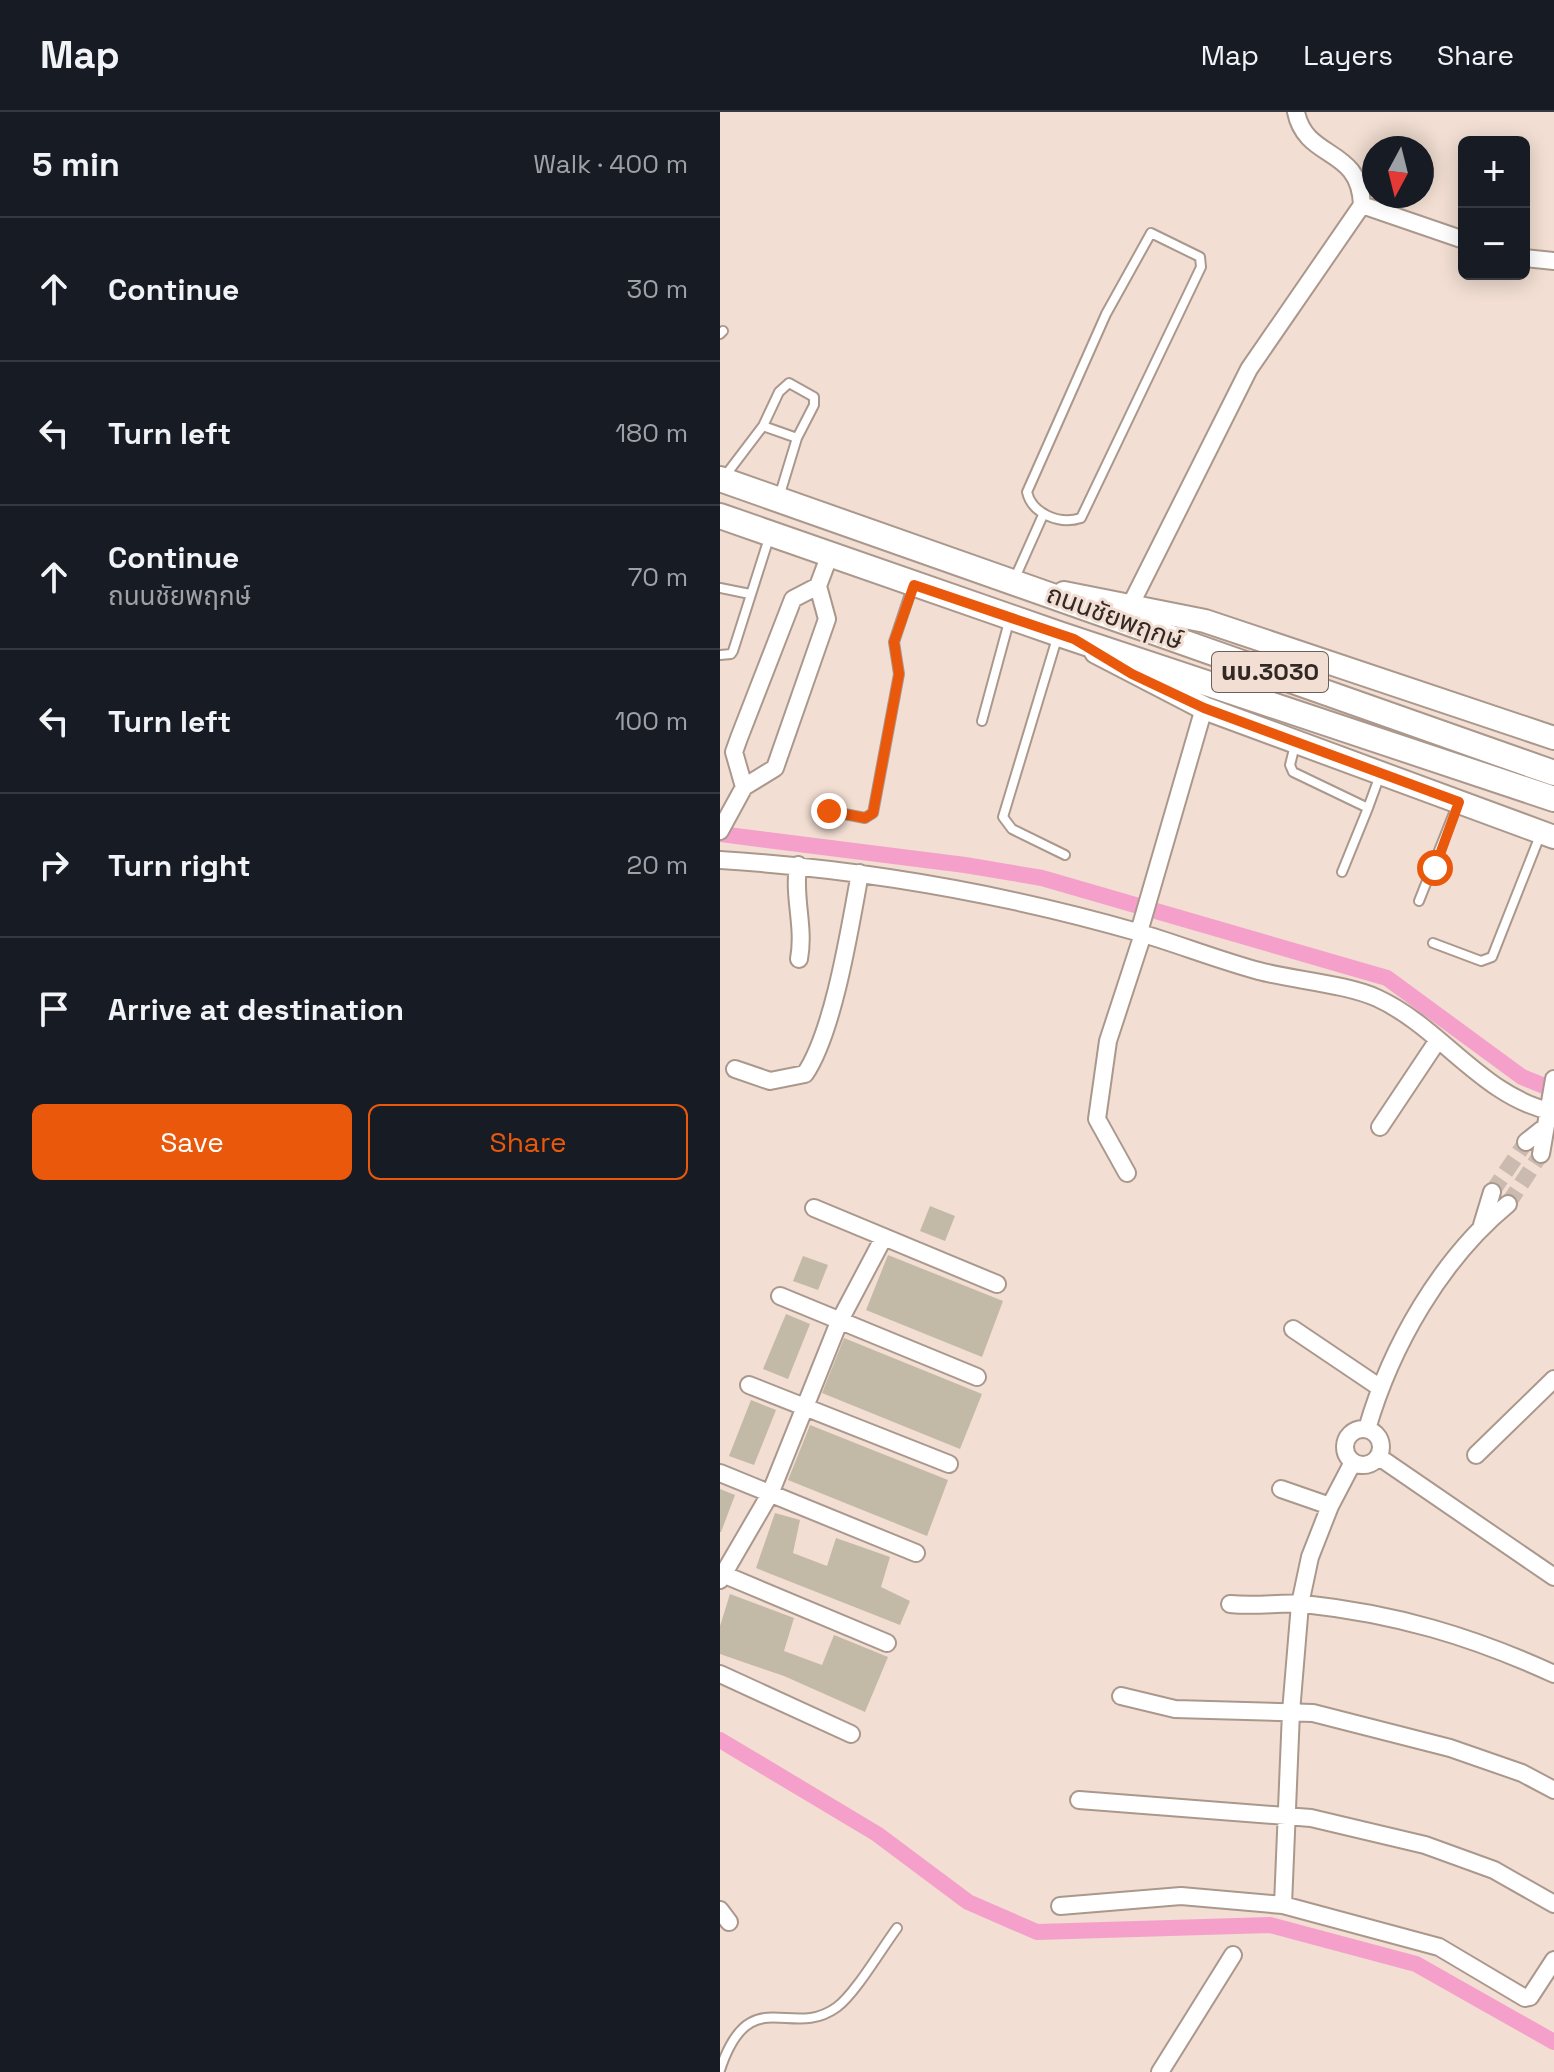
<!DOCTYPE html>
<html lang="en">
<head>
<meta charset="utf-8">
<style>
	body { margin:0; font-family:"Space Grotesk","Noto Sans Thai",sans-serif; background:#20242c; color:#f1f3f6 }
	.controls { position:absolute; right:24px; top:24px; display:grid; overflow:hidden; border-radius:12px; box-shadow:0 4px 20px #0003 }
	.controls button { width:72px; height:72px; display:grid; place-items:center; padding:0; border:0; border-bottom:2px solid #363941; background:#171b24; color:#f1f3f6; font:40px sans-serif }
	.compass { position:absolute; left:642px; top:24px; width:72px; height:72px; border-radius:50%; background:#171b24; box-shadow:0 4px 20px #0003; rotate:187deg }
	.stop { position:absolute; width:24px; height:24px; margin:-18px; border:6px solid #ea580c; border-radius:50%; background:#fff }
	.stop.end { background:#ea580c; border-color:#fff; box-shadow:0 2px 8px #0008 }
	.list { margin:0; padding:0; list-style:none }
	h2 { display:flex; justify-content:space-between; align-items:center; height:104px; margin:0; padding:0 32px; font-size:34px }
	h2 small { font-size:26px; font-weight:400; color:#9ea1a6 }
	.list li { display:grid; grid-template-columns:52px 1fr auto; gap:24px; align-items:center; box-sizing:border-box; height:144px; padding:0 32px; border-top:2px solid #363941 }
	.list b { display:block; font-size:30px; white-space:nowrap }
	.list p { margin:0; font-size:26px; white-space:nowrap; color:#9ea1a6 }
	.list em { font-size:26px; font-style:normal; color:#9ea1a6 }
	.actions { display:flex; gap:16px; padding:24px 32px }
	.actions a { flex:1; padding:18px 0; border:2px solid #ea580c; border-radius:12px; text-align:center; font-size:28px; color:#ea580c }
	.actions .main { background:#ea580c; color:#fff }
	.icon { flex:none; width:44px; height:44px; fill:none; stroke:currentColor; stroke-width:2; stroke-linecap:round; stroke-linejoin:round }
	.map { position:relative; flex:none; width:834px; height:1960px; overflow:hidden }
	header { display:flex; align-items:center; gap:48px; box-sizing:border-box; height:112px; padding:0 40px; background:#171b24; border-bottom:2px solid #363941 }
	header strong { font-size:38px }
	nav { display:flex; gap:44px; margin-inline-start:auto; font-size:28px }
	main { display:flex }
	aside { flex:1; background:#171b24 }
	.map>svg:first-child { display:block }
</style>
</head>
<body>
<header>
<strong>Map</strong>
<nav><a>Map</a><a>Layers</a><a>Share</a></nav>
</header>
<main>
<aside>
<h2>5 min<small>Walk · 400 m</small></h2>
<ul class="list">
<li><svg class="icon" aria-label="ahead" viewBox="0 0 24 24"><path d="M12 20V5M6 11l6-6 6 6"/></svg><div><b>Continue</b></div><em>30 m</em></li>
<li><svg class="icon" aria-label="left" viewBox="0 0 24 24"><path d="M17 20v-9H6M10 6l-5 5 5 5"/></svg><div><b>Turn left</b></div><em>180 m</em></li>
<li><svg class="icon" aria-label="ahead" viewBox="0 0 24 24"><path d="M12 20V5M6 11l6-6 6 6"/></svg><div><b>Continue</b><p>ถนนชัยพฤกษ์</p></div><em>70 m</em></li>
<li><svg class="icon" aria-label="left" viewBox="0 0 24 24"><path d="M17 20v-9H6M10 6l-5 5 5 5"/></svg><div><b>Turn left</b></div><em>100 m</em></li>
<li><svg class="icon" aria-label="right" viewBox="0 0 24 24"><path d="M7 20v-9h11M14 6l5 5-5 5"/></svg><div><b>Turn right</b></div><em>20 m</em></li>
<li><svg class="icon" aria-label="arrive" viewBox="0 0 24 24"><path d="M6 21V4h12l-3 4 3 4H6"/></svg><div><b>Arrive at destination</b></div></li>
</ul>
<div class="actions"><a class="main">Save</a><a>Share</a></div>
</aside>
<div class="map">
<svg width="834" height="1960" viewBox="0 0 834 1960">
	<rect width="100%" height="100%" fill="#f2ded2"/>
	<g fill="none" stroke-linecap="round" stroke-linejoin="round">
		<!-- canal -->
		<path stroke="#f4a0cb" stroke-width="16" d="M0,722L245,753L322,766L667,866L802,965L834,978
			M0,1628L157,1722L248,1790L317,1820L550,1813L696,1852L834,1930"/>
	</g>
	<!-- building -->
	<path fill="#c3b9a7" d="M210,1094L235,1104L225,1129L200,1119Z
		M168,1143L283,1189L262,1245L146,1198Z
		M83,1144L108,1153L98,1178L73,1169Z
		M66,1202L90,1212L68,1267L43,1257Z
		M124,1226L262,1282L240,1337L102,1281Z
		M31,1288L56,1298L34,1353L9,1344Z
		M90,1313L228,1368L207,1424L68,1368Z
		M0,1377L15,1383L1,1420H0Z
		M55,1401L80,1408L73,1441L107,1454L116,1426L170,1445L161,1475L190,1489L180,1513L36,1456Z
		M10,1482L74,1506L64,1539L102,1553L114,1523L168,1545L145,1600L64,1564L0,1542V1514Z"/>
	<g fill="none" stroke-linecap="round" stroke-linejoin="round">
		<!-- street-tunnel -->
		<path stroke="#cbbaaf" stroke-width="16" stroke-dasharray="16 8" stroke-linecap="butt" d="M772,1080L806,1030
			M788,1092L821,1042"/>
		<!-- lane casing -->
		<g stroke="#ab988d" stroke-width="12">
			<path id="lane" d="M431,121L480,145L481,155L361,406C340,413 312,402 307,380L386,202Z
				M0,222L3,219
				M43,314L77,326
				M5,364L43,314L59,280L69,271L94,285V293L77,326L59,385
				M294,468L323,403
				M0,476L30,482
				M338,523L283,705L292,717L345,743
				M0,543L11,542L13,539L49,426
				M262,609L290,506
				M575,633L570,653L573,660L648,696L660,663
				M109,699L145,706L153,701L179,562L174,530L193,473
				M622,760L648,696
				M699,789L738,691
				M713,831L761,849L772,845L821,721
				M0,1958C30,1868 71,1929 117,1895C135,1882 162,1836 177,1816"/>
		</g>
		<!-- street casing -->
		<g stroke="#ab988d" stroke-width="20">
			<path id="street" d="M642,93L744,128
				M804,146L834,149
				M411,492L529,257L642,93C640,34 586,49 576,0
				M24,675L14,640L19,626L73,487L98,474
				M0,719L24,675L55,656L107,507L98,474L110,442
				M0,748C141,757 281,781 417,820C458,832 498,848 539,859C573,868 626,872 657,886C721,915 763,986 834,1000
				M78,753C73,786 85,814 79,847
				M419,820L484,596
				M15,957L50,969L85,962C114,919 130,815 140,761
				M660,1015L718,928
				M806,1030L825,1015
				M821,1042L834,967
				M407,1061L377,1007L388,929L423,822
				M94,1096L277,1172
				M762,1113L772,1080
				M60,1184L257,1265
				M573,1217L659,1275
				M29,1273L229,1352
				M625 1335a18 18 0 1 1 36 0a18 18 0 1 1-36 0Z
				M647,1317C671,1234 721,1147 788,1092
				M756,1343L834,1267
				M659,1345L834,1465
				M0,1361L196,1441
				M561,1377L610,1394
				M0,1461L167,1531
				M0,1468L50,1382L119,1210L164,1125
				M510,1492C538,1495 560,1490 584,1492C676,1502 751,1524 834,1562
				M0,1562L131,1622
				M401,1584L455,1597L593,1601L730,1636L802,1661L834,1678
				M359,1688L591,1706L705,1733L774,1758L834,1792
				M563,1793L571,1600L580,1492L590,1445L610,1394L633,1350
				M340,1794L461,1784L563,1793L719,1835L805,1886L810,1885L834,1848
				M0,1798L9,1810
				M440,1960L513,1843"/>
		</g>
		<!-- secondary casing -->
		<g stroke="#ab988d" stroke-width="26">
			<path id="secondary" d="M344,481L485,509L834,626
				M376,540L484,596L834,725"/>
		</g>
		<!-- primary casing -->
		<g stroke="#ab988d" stroke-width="28">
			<path id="primary" d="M0,367L834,661
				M0,404L339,522L834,687"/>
		</g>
		<!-- lane -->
		<use href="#lane" stroke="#fff" stroke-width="8"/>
		<!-- street -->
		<use href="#street" stroke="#fff" stroke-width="16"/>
		<!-- secondary -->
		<use href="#secondary" stroke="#fff" stroke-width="22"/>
		<!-- primary -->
		<use href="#primary" stroke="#fff" stroke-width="24"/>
	</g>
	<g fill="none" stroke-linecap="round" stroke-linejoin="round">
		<!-- route -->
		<path stroke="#ea580c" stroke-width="10" d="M109,699L145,706L153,701L179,562L174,530L194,473L354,527L412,562L484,596L739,690L715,756"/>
	</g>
	<g text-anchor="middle" stroke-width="6" stroke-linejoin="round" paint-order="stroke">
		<!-- shield labels -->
		<rect fill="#f2ded2" stroke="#6b5f59" stroke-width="2" x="492" y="540" width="116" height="40" rx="6"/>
		<g font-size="24" font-weight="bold" fill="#312925">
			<text x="550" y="568">นบ.3030</text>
		</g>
		<!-- street labels -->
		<g font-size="26" fill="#312925" stroke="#f2ded2">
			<text transform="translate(395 505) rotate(20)" y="9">ถนนชัยพฤกษ์</text>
		</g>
	</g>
</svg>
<div class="controls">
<button>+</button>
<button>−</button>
</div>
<svg class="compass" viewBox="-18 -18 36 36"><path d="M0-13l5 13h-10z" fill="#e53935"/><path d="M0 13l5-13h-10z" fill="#9ea1a6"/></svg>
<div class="stop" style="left:715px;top:756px"></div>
<div class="stop end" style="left:109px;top:699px"></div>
</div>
</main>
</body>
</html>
